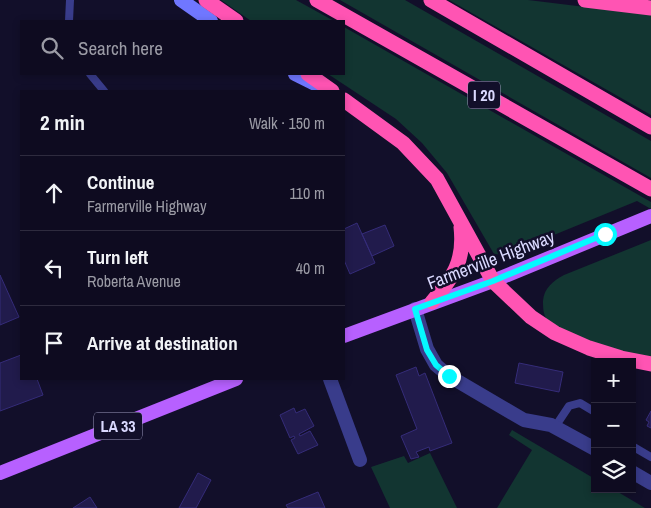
<!DOCTYPE html>
<html lang="en">
<head>
<meta charset="utf-8">
<style>
	body { margin:0; font-family:"Archivo Narrow",sans-serif; background:#1c192d; color:#f1f3f6 }
	.controls { position:absolute; right:15px; bottom:15px; display:grid; overflow:hidden; border-radius:0px; box-shadow:0 2px 8px #0003 }
	.controls button { width:45px; height:45px; display:grid; place-items:center; padding:0; border:0; border-bottom:1px solid #2e2b3e; background:#0e0b20; color:#f1f3f6; font:25px sans-serif }
	.stop { position:absolute; width:15px; height:15px; margin:-11px; border:4px solid #05f9ff; border-radius:50%; background:#fff }
	.stop.end { background:#05f9ff; border-color:#fff; box-shadow:0 1px 5px #0008 }
	.list { margin:0; padding:0; list-style:none }
	h2 { display:flex; justify-content:space-between; align-items:center; height:65px; margin:0; padding:0 20px; font-size:21px }
	h2 small { font-size:16px; font-weight:400; color:#9b9ba5 }
	.list li { display:grid; grid-template-columns:32px 1fr auto; gap:15px; align-items:center; box-sizing:border-box; height:75px; padding:0 20px; border-top:1px solid #2e2b3e }
	.list b { display:block; font-size:19px; white-space:nowrap }
	.list p { margin:0; font-size:16px; white-space:nowrap; color:#9b9ba5 }
	.list em { font-size:16px; font-style:normal; color:#9b9ba5 }
	.icon { flex:none; width:28px; height:28px; fill:none; stroke:currentColor; stroke-width:2; stroke-linecap:round; stroke-linejoin:round }
	.map { position:relative; flex:none; width:651px; height:508px; overflow:hidden }
	.search { position:absolute; background:#0e0b20; box-shadow:0 2px 8px #0003; left:20px; top:20px; width:325px; height:55px; display:flex; align-items:center; gap:12px; box-sizing:border-box; padding:0 18px; border-radius:0px; color:#9b9ba5; font-size:19px }
	.panel { position:absolute; background:#0e0b20; box-shadow:0 2px 8px #0003; left:20px; top:90px; width:325px; height:290px; border-radius:0px }
	.map>svg:first-child { display:block }
</style>
</head>
<body>
<div class="map">
<svg width="651" height="508" viewBox="0 0 651 508">
	<rect width="100%" height="100%" fill="#120f2a"/>
	<!-- green -->
	<path fill="#123531" d="M221,0H296L334,21H251Z
		M340,0H405L651,141V178Z
		M449,0H528L651,15V115Z
		M344,27L651,202V209L637,201L505,255L494,254L447,173L422,143L396,119L328,74H344Z
		M651,240V357C619,351 584,343 557,326C554,324 549,322 547,319C543,315 543,306 543,301C544,288 553,281 564,275Z
		M512,430L595,479V489H613L645,508H497L532,450L509,435Z
		M430,453L457,508H390L371,467L404,456L408,463Z"/>
	<!-- building -->
	<path fill="#211b4c" stroke="#352c79" d="M357,223L375,263L350,274L344,260V229Z
		M385,225L394,246L372,256L362,234Z
		M0,275L19,317L0,325Z
		M21,355V379H37L43,395L0,411V363Z
		M519,363L563,372L559,392L515,383Z
		M416,367L419,376L425,373L452,443L430,451L429,447L416,452L419,457L411,459L401,436L417,429L396,375Z
		M294,408L296,413L305,409L314,426L299,434L300,436L310,431L318,445L298,454L291,440L295,438L294,436L290,438L280,415Z
		M651,411V428L647,426L649,422L646,420Z
		M198,473L211,480L196,508H179Z
		M318,492L325,508H288L286,505Z
		M90,497L97,508H73Z"/>
	<g fill="none" stroke-linecap="round" stroke-linejoin="round">
		<!-- service -->
		<path stroke="#393c8b" stroke-width="8" d="M69,21L70,0
			M90,74L104,91
			M555,427L569,406L580,403L595,412
			M632,446L651,457"/>
		<!-- minor -->
		<path stroke="#393c8b" stroke-width="14" d="M415,309L427,349L436,365L449,376L524,420L551,425L595,449
			M330,379L360,460
			M632,472L651,483"/>
		<!-- secondary -->
		<path stroke="#7077ff" stroke-width="14" d="M181,0L211,21
			M295,74L317,85"/>
		<!-- primary -->
		<path stroke="#b760ff" stroke-width="14" d="M344,336L493,281L651,216
			M0,473L236,379"/>
		<!-- motorway -->
		<path stroke="#ff54b3" stroke-width="15" d="M206,0L236,21
			M317,0L651,189
			M431,0L651,127
			M585,0L651,8
			M308,74L332,91
			M344,100L403,143L437,179L493,281L531,317L555,333L589,348L621,358L651,364
			M432,302C453,277 465,262 461,227"/>
	</g>
	<g fill="none" stroke-linecap="round" stroke-linejoin="round">
		<!-- route -->
		<path stroke="#05f9ff" stroke-width="6" d="M449,376L436,365L427,350L415,309L493,281L605,234"/>
	</g>
	<g text-anchor="middle" stroke-width="5" stroke-linejoin="round" paint-order="stroke">
		<!-- shield labels -->
		<g fill="#120f2a" stroke="#9e9cbf" stroke-width="1">
			<rect x="468" y="81.5" width="32" height="27" rx="4"/>
			<rect x="94" y="412.5" width="48" height="27" rx="4"/>
		</g>
		<g font-size="16" font-weight="bold" fill="#dad9ff">
			<text x="484" y="101">I 20</text>
			<text x="118" y="432">LA 33</text>
		</g>
		<!-- street labels -->
		<g font-size="18" fill="#dad9ff" stroke="#120f2a">
			<text transform="translate(491 260) rotate(-21)" y="6">Farmerville Highway</text>
		</g>
	</g>
</svg>
<div class="controls">
<button>+</button>
<button>−</button>
<button><svg class="icon" aria-label="layers" viewBox="0 0 24 24"><path d="M12 4l9 5-9 5-9-5zM3 14l9 5 9-5"/></svg></button>
</div>
<div class="stop" style="left:605px;top:234px"></div>
<div class="stop end" style="left:449px;top:376px"></div>
<div class="search"><svg class="icon" aria-label="search" viewBox="0 0 24 24"><circle cx="10" cy="10" r="6"/><path d="M15 15l6 6"/></svg>Search here</div>
<section class="panel">
<h2>2 min<small>Walk · 150 m</small></h2>
<ul class="list">
<li><svg class="icon" aria-label="ahead" viewBox="0 0 24 24"><path d="M12 20V5M6 11l6-6 6 6"/></svg><div><b>Continue</b><p>Farmerville Highway</p></div><em>110 m</em></li>
<li><svg class="icon" aria-label="left" viewBox="0 0 24 24"><path d="M17 20v-9H6M10 6l-5 5 5 5"/></svg><div><b>Turn left</b><p>Roberta Avenue</p></div><em>40 m</em></li>
<li><svg class="icon" aria-label="arrive" viewBox="0 0 24 24"><path d="M6 21V4h12l-3 4 3 4H6"/></svg><div><b>Arrive at destination</b></div></li>
</ul>
</section>
</div>
</body>
</html>
